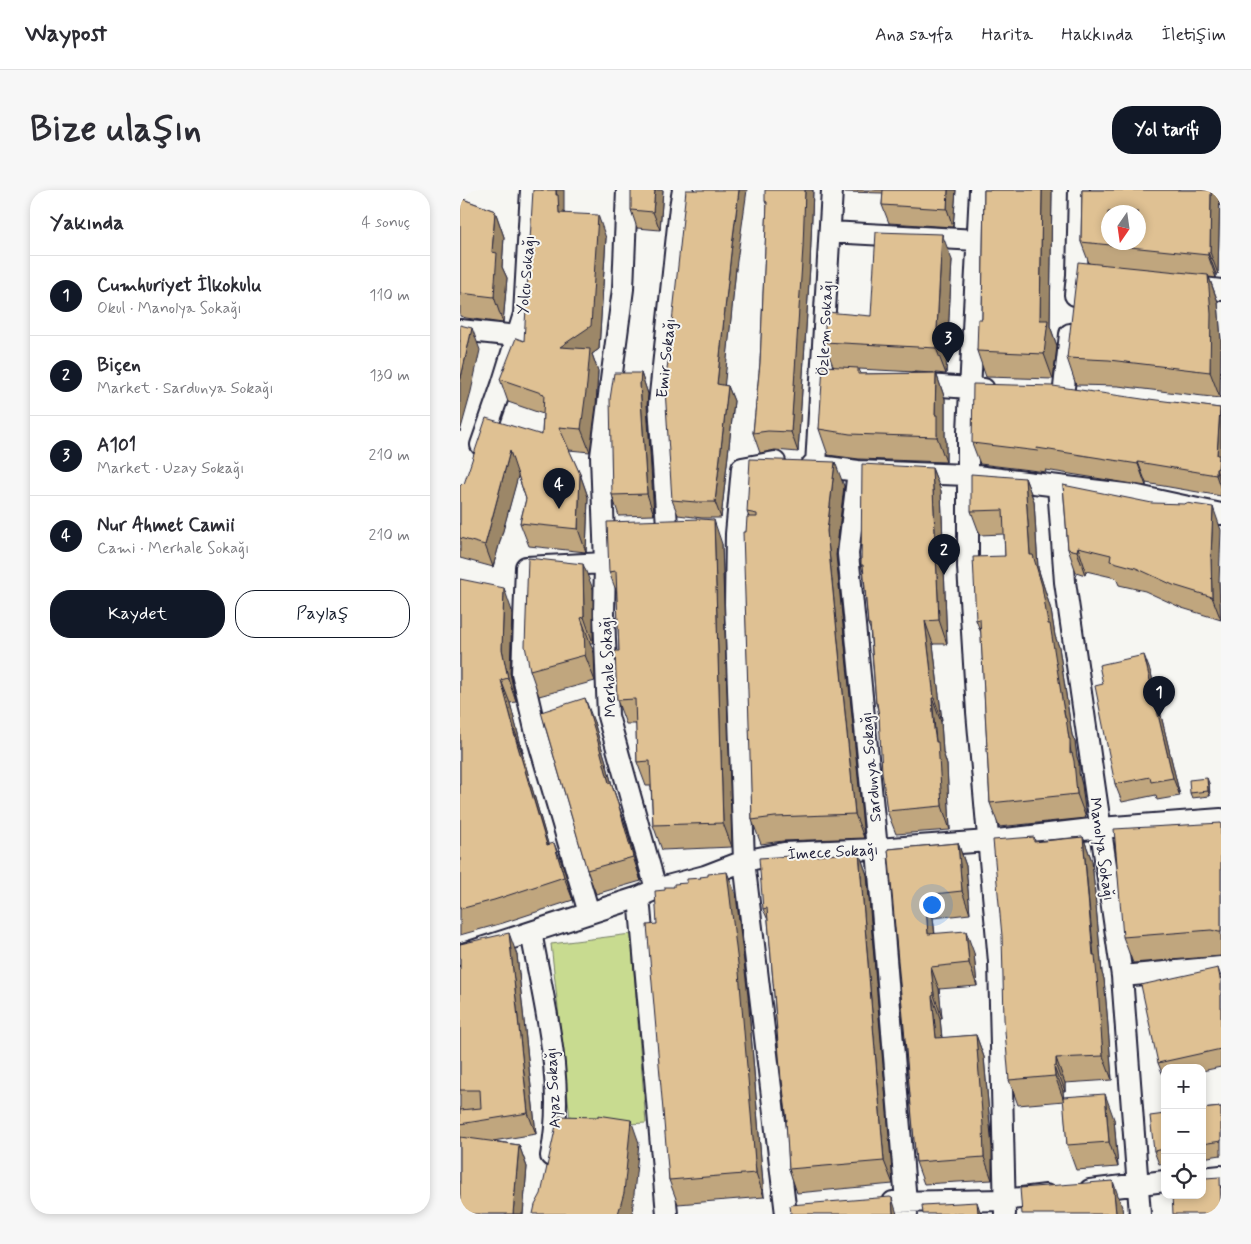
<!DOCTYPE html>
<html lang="tr">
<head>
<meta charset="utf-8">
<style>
	body { margin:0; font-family:Mynerve,sans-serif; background:#f7f7f7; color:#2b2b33 }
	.controls { position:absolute; right:15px; bottom:15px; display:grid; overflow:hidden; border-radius:10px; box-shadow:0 2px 8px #0003 }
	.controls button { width:45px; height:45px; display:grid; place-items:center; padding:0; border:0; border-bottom:1px solid #e1e1e2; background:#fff; color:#2b2b33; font:25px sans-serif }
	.compass { position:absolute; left:641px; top:15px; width:45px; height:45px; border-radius:50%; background:#fff; box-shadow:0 2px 8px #0003; rotate:193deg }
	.you { position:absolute; left:471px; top:714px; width:18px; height:18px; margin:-12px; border:4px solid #fff; border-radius:50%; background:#1a73e8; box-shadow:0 0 0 8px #1a73e833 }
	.badge { display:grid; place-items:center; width:32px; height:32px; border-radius:50%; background:#111827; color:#fff; font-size:16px; font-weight:700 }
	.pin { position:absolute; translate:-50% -41px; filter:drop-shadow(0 1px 2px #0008) }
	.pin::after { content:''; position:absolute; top:26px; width:18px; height:15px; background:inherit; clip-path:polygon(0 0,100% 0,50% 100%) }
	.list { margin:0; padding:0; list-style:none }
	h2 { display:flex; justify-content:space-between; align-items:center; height:65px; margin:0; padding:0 20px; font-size:21px }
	h2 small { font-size:16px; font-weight:400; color:#7c7c81 }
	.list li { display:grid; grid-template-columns:32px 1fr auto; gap:15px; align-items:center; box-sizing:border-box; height:80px; padding:0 20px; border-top:1px solid #e1e1e2 }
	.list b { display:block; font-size:19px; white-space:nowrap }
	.list p { margin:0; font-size:16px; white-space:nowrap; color:#7c7c81 }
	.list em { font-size:16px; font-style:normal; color:#7c7c81 }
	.actions { display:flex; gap:10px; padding:15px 20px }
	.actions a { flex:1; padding:11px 0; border:1px solid #111827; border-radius:20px; text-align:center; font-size:18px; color:#111827 }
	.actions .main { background:#111827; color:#fff }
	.icon { flex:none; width:28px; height:28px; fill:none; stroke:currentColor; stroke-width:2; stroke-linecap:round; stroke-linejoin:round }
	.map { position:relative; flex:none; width:761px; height:1024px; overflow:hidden; border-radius:20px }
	header { display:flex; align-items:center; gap:30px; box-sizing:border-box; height:70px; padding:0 25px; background:#fff; border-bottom:1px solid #e1e1e2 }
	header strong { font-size:24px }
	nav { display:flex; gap:28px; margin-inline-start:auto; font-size:18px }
	.intro { display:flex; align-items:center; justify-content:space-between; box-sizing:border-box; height:120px; padding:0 30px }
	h1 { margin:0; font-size:35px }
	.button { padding:12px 22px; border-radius:20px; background:#111827; color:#fff; font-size:18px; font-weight:700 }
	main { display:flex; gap:30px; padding:0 30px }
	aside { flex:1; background:#fff; border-radius:20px; box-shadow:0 2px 8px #0003 }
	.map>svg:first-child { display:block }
</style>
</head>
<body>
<header>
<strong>Waypost</strong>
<nav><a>Ana sayfa</a><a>Harita</a><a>Hakkında</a><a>İletişim</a></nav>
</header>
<div class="intro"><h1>Bize ulaşın</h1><a class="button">Yol tarifi</a></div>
<main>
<aside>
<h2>Yakında<small>4 sonuç</small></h2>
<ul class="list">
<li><span class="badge">1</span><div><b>Cumhuriyet İlkokulu</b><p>Okul · Manolya Sokağı</p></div><em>110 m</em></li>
<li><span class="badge">2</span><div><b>Biçen</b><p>Market · Sardunya Sokağı</p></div><em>130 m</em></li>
<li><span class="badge">3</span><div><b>A101</b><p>Market · Uzay Sokağı</p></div><em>210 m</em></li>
<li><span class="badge">4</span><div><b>Nur Ahmet Camii</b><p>Cami · Merhale Sokağı</p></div><em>210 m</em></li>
</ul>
<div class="actions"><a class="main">Kaydet</a><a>Paylaş</a></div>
</aside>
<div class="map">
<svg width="761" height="1024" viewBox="0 0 761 1024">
	<rect width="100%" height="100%" fill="#f6f6f2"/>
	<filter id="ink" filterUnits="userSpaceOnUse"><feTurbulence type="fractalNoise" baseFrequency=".02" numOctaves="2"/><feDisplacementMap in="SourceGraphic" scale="10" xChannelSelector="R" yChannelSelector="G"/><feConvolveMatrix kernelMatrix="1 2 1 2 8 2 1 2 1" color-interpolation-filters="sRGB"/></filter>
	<g filter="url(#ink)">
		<!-- green -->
		<path fill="#c8db90" stroke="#757e66" d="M171,744L186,933L111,937L91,754Z"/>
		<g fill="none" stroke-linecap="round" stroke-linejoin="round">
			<!-- minor casing -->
			<g stroke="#22223b" stroke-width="24">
				<path id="minor" d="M167,0L163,99L141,266L145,373L144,424L148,526L196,699
					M520,0L508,241V377L517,522L539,772L545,1024
					M370,42L517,50
					M726,96L761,100
					M615,105L617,85L619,0
					M0,140L57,146
					M453,194L524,199
					M603,206L610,144
					M21,255L42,195L64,124L71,0
					M315,272L282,278L276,344L275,414L284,671L326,1024
					M352,275L398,281L508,285L673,305L761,324
					M356,275L372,0
					M398,281L388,364L417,659L447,1024
					M598,296L605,392L662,786L680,1024
					M207,336L199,214L220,17L223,0
					M179,707L207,1024
					M129,723L75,539L62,483L66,377L145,373
					M71,742C84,814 106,892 91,966
					M0,765L179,707L196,699L245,686L284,671L324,663L417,659L528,651L640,638L761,629
					M662,786L761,777
					M742,988L761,986
					M630,1000L705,991
					M433,1012L544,1010L586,1005"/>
			</g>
			<!-- minor -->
			<use href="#minor" stroke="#f6f6f2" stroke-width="20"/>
		</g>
		<!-- wall -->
		<path fill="#c0a67e" stroke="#22223b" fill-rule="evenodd" d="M203,0L200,40L177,38L171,20Z
			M353,0L350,76L338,262L315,260L300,263L293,243L300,173L307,16L305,11Z
			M383,0H496L493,37L429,33L422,15L423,3L384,2Z
			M524,0H592L590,136L597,156L593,189L526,187L517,161L522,129Z
			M622,0H760L758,84H756V88L749,87L758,112L761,151L760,208L658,196L616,195L607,168L629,73L621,52Z
			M0,8L35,21L44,47L42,77L47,88L43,133L6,128L0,126Z
			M104,22V23L146,48L139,159L132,164L138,181L136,216L130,262L109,260L120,284L128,307L126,362L69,356L60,333L66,309L58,285L33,377L0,368V296L82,245L83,224L48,212L40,189L64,151Z
			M492,70L486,184L476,183L485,209V246L486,251V272L399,269L368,265L359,239L373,176L364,152L411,126ZM399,179L474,183L401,184Z
			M276,78L264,195L268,196L274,211L261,328H242L218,325L212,310Z
			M181,183L188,204L187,215L194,325L159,326L152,305Z
			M689,210L760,218L761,221V306L686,293V296L585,280L586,282L520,274L512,253Z
			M472,278L481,301L487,454H473L482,531L481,532L483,562L487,575L490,640L436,644L427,621L419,526L418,520L416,513L410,439L408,434L403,382L401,375Z
			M565,288L574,311L578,378L591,420L595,446L599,457L612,545L615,552L617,567L619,573V583L622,595L626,628L539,637L530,613L521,443L516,430L545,366L544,344L520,345L511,321Z
			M603,295L759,392L761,430L722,418L685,401L659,395L656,388L626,381L625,385L616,382L608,359Z
			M384,296L376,365L404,648L323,651L301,654L292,630L286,342L289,327L287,322Z
			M262,354L272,657L202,660L193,635L191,596H186L177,572L176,534H166L157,510L159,461L157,403L149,382Z
			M0,389L52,421L50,483L56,512L50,513L63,563H62L88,654L103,676L113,710L43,733L0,745Z
			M133,399V453H130L134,463L135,491L79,506L70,480Z
			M691,483L720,606L697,610L696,605L662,612L655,594Z
			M134,532L146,572L152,595L166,637L181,691L136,704L127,680Z
			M749,593L750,606L732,608L730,603Z
			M761,633V766L673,773L663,747Z
			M574,647L575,651L623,647L632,671L642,783L644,789L647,823L652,890L605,893V901H603V907L654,929L658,977L616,980L607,955L604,911L558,915L549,890Z
			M498,653L506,676L510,724L473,728L475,744L514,763L517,796L479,799L482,828H480L482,848L516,845L524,867L532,958V990L464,994L456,972L428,659Z
			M399,662L407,685L433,994L337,1003L329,979L327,931L323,895L321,890L308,730L303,719L346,667Z
			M214,697L276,705L288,806L304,1007L218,1014L209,990L197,734L205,700Z
			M0,754L57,765L76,944L33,951L59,955L67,977L63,1024H0Z
			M758,778L761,787V877L742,881V878H705V890L698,873Z
			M761,917V965L742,968V919Z
			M705,924V973L699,974L694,961Z"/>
		<!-- shaded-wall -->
		<path fill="#9c8767" stroke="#22223b" d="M96,0H104V22L106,27L99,23Z
			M195,0H203L200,40L193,22Z
			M279,0H287L276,78L263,210L257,194L271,63Z
			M345,0H353L350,76L338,262L331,242Z
			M488,0H496L493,37L487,19Z
			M582,0H592L590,136L597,156L593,189L584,164L580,130Z
			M751,0H760L758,84L750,62Z
			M35,21L44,47L42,77L47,88L43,133L34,107L32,62Z
			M138,25L146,48L139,159L132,164L138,181L136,216L130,262L121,239L100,157Z
			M482,44L492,70L486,184L476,158Z
			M748,62L756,84V88L748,65Z
			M748,85L758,112L761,151L760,208L750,182Z
			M12,138L20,160L10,206L0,242V192Z
			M181,183L188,204L187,215L194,325L187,304L180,194Z
			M476,183L485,209V246L486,251V272L477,247L475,225Z
			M268,196L274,211L261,328L255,312Z
			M760,218L761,221V287L758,278L757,265Z
			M50,261L59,283L33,377L25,355Z
			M375,272L384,296L376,365L404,648L395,624L367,341Z
			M678,272L686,293V296L678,274Z
			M472,278L481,301L487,454L479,430Z
			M756,279L761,293V300L756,285Z
			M120,284L128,307L126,362L118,339Z
			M565,288L574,311L578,378L591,420L595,446L599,457L612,545L615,552L617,567L619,573V583L622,595L626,628L617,604L609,549L588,434L570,365Z
			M753,317L761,340L759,392L761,430L752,407L751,368Z
			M254,330L262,354L272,657L263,633Z
			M618,357L626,381L625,385L617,361Z
			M123,374L133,399V453L124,427Z
			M44,398L52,421L50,483L56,512L48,488L42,459Z
			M121,428L134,463L135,491L125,465Z
			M465,431L473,454L482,531L474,508Z
			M684,465L691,483L720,606L713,588Z
			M41,490L50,513L63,563L54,539Z
			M125,508L134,532L146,572L152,595L166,637L181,691L173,667L149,593Z
			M472,508L481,532L483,562L487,575L490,640L482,616Z
			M53,540L62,563L95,678L87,655Z
			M747,588L749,593L750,606L748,601Z
			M623,647L632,671L642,783L644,789L647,823L652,890L643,866Z
			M94,653L103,676L113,710L104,687Z
			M498,653L506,676L510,724L502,701Z
			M399,662L407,685L433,994L424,971Z
			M267,682L276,705L288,806L304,1007L296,983Z
			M465,705L473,728L477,767L468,744Z
			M506,741L514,763L517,796L509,773Z
			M49,743L57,765L76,944L68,923Z
			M471,777L479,799L482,828L474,805Z
			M472,806L480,828L484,871L476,848Z
			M516,845L524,867L532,958V990L524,967Z
			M596,868L605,893V901L596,876Z
			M594,877L603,901L604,911L595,886Z
			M645,904L654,929L658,977L649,952Z
			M171,930L179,953L172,1024H158Z
			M59,955L67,977L63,1024H53Z
			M653,991L662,1017L663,1024H656Z
			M432,1008L437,1024H433Z
			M517,1012L521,1024H518Z"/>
		<!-- building -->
		<path fill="#dfc193" stroke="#22223b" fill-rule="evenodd" d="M73,0H96V5H98L99,23L138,25L131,136L100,157L130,159L127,194L121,239L99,237L120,284L118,339L60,333L66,309L50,261L25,355L0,348V296L3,293L4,294L26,228L82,245L84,204L40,189L56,148L64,151Z
			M171,0H195L193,22L171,20Z
			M226,0H279L271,63L257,194L268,196L255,312H236L212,310L205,199Z
			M305,0H345L343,57L331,242L308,241L293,243L300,173L307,12L305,11Z
			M423,0H488L487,19L422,15Z
			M524,0H582L580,130H588L584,164L517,161L518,129H522Z
			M622,0H751L750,62H748V65L621,52ZM648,22H678V52H648Z
			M0,8L35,21L32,62L37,63L34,107L0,103Z
			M416,42L482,44L476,158L364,152L366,122L411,126Z
			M618,72L748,85L751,124L750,182L649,170L607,168Z
			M0,135L12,138L0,192Z
			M363,176L398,178V184L476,183L475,225H477V247L390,244L359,239Z
			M154,183H181L180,194L187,304L152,305L150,209Z
			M513,194L593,196L689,210V209L760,218L757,265H759L758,278L756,279V285L678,272V274L577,258L578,261L512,253Z
			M290,269L375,272L367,341L395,624L315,627L292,630L283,342H286L287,327H297V324L287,322Z
			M402,274L472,278L479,430L465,431L474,508H472L474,539L476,552H478L482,616L427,621L422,582L419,526L417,513H416L410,434H408L403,375H401Z
			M511,284L565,288L570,365H573L582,396L588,434H590L605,528H606L609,549H610V564L612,563L614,571L617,604L530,613L520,429L516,430L513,367L545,366L543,320L511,321Z
			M603,295L692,313L725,314L726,313L753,317L751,368L752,407L713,395L676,378L650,371L651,365L618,357L617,361L608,359Z
			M241,329L254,330L263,633L193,635L190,571L177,572L175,509L157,510L155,461H159L156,381L149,382L147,332Z
			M68,368L123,374L124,427L121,428L124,437L125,465L70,480L65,456Z
			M0,389L44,398L42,459L48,488L41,490L54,539L53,540L87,655L94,653L104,687L34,710L0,719Z
			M684,465L713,588L691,592L690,587L655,594L635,496L643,494L639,475Z
			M125,508L137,548L149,593H151L158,613L173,667L127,680L81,522Z
			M747,588L748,601L730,603L729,590Z
			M761,633V742H759L751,740L663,747L654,639Z
			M574,647V652L623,647L633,765H635L638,798L643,866L596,868V876L594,877L595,886L549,890L544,829L542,746L533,650Z
			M498,653L502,701L465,705L468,744L506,741L509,773L471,777L474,805L472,806L476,848L516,845L523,935L524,967L456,972L428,659Z
			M399,662L424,971L329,979L326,931H327L322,890H321L307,718L303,719L299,668L346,665V667Z
			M267,682L279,782L296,983L209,990L187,735L197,734L195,701L205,700V697H214V694L227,693V689L241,688L240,687L248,686V684Z
			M49,743L68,923L0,934V920L21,918L20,900H0V754Z
			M758,778L761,793V859L698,873L681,795Z
			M645,904L649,952L607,955L603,907Z
			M761,917V951L742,954V919Z
			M705,924V959L694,961L690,926Z
			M138,925L171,930L164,1003L158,1024H73L75,1015L81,1004L98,926L138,927Z
			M0,947L59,955L53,1024H0Z
			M742,984H745V988L760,987L761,1024H713L712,1005H742Z
			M653,991L656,1024H562L560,998Z
			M430,1007L432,1008L433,1024H331L330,1015Z
			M517,1012L518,1023H519V1024H463L462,1015Z"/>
	</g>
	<g text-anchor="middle" stroke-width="4" stroke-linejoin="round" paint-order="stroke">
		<!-- street labels -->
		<g font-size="16" fill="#22223b" stroke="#f6f6f2">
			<text transform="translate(65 85) rotate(-85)" y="6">Yolcu Sokağı</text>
			<text transform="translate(364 138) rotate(-87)" y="6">Özlem Sokağı</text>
			<text transform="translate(205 168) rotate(-84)" y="6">Emir Sokağı</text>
			<text transform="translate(147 477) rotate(-93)" y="6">Merhale Sokağı</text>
			<text transform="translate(410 577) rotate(-95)" y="6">Sardunya Sokağı</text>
			<text transform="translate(643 659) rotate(82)" y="6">Manolya Sokağı</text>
			<text transform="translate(373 661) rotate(-3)" y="6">İmece Sokağı</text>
			<text transform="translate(92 898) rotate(-93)" y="6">Ayaz Sokağı</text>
		</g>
	</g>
</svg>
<div class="controls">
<button>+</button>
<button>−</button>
<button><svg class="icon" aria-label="locate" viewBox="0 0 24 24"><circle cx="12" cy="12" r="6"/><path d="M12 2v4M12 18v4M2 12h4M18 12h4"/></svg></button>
</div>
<svg class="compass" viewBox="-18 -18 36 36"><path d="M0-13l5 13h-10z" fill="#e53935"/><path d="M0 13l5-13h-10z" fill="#7c7c81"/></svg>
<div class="you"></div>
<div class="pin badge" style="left:699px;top:527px">1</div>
<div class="pin badge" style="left:484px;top:385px">2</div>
<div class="pin badge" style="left:488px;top:173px">3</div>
<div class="pin badge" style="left:99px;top:319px">4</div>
</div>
</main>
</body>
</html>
